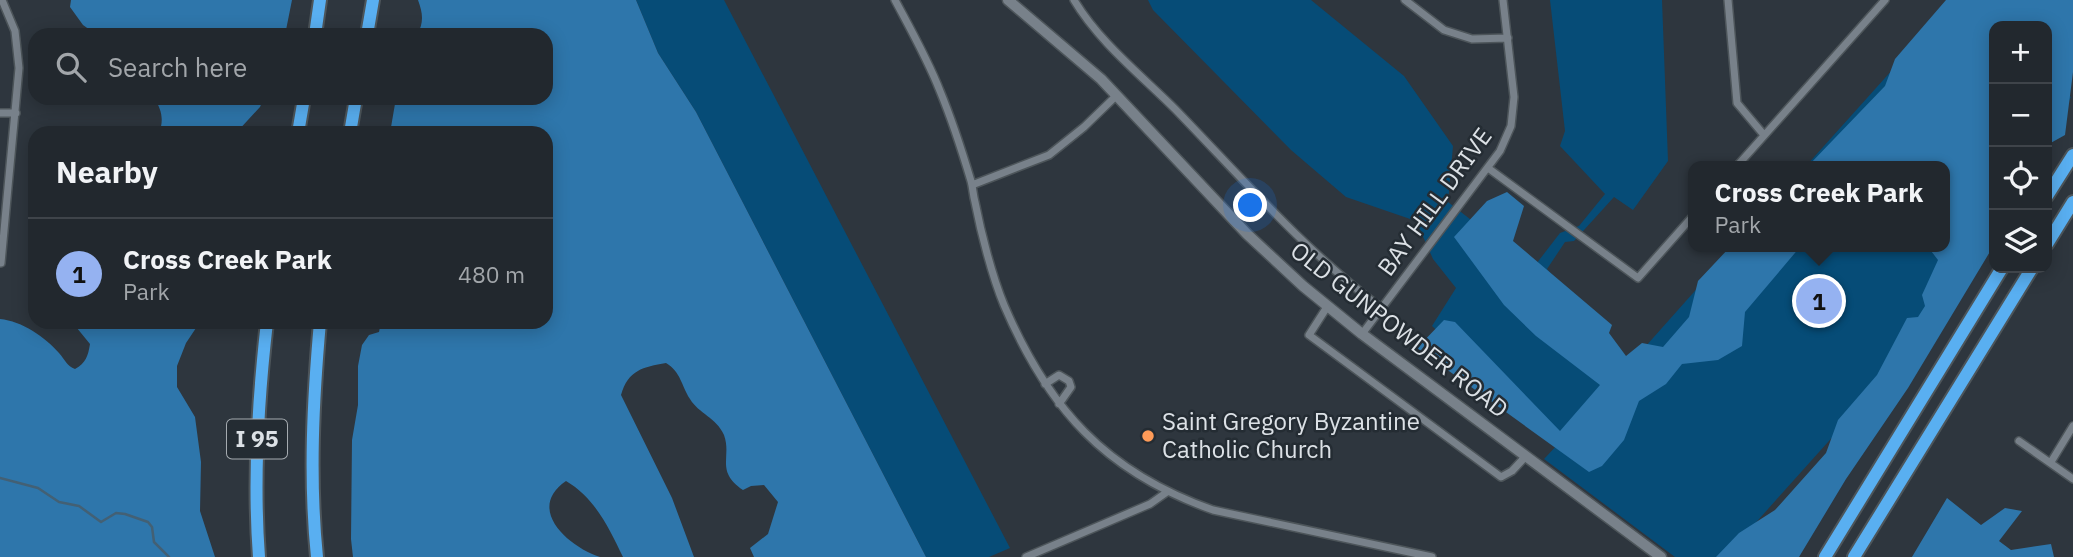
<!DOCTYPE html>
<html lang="en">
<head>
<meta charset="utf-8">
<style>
	body { margin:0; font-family:"IBM Plex Sans",sans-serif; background:#2e343a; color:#f1f3f6 }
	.controls { position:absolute; right:21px; top:21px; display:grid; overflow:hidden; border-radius:14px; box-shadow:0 4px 18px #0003 }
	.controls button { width:63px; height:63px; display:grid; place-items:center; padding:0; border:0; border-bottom:2px solid #3f444a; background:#22282e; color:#f1f3f6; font:35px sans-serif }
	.you { position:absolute; left:1251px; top:206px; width:24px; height:24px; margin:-18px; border:5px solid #fff; border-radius:50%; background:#1a73e8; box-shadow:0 0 0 10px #1a73e833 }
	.badge { display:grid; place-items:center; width:46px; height:46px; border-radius:50%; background:#95b2f1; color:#111; font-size:23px; font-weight:700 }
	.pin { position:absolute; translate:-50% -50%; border:4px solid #fff; box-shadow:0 2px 7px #0006 }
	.popup { position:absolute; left:1688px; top:161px; width:262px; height:91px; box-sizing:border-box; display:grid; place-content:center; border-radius:14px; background:#22282e; filter:drop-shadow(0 2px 5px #0005); font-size:23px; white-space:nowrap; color:#a2a6aa }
	.popup b { font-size:26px; color:#f1f3f6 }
	.popup::after { content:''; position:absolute; left:50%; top:100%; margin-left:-14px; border:14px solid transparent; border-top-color:#22282e }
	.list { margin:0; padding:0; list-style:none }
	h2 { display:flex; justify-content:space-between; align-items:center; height:91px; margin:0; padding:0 28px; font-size:30px }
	h2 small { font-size:23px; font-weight:400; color:#a2a6aa }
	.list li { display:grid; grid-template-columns:46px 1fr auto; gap:21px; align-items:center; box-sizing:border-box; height:112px; padding:0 28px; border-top:2px solid #3f444a }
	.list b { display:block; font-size:26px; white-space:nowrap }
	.list p { margin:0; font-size:23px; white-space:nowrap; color:#a2a6aa }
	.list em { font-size:23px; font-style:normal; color:#a2a6aa }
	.icon { flex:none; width:38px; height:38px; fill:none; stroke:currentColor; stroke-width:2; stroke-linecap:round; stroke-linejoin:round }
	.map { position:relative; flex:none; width:2073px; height:557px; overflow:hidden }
	.search { position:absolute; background:#22282e; box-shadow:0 4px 18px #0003; left:28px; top:28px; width:525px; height:77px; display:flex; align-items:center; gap:18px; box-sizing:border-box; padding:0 24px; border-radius:21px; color:#a2a6aa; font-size:26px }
	.panel { position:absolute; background:#22282e; box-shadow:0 4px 18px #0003; left:28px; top:126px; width:525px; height:203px; border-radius:21px }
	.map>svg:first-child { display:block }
</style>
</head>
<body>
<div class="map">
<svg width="2073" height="557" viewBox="0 0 2073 557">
	<rect width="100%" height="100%" fill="#2e363e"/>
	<!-- green -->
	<path fill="#064c77" d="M636,0H724L1010,548L989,557H926L696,112L658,53Z
		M1148,0H1311L1404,76L1453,146L1448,202L1533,268L1560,233L1579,226L1605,194L1560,146L1565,131L1550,0H1662L1668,161L1633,210L1614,197L1574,241L1565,242L1547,269L1629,365L1734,247H1945V166H1806L1955,0H2073L2051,81L2071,97L2047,142V26H1994V237L1863,403L1725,557H1675L1544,459L1560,442L1432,326L1456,288L1433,259L1416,221L1346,197L1291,150L1153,10Z"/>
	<!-- forest -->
	<path fill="#2e76ab" d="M71,0H292L285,35H97L83,25L70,7Z
		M418,0H636L658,53L696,112L926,557H754L750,548L768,534L778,502L764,485L751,486L743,490C715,471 732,457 724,435C716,417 699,414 690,399C681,385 681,372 666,363C643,367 628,370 621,395L672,498L694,557H623C609,528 595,498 566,481C525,509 569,547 600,557H353L351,539L352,440L358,405V366L362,345L369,335L379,332L381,322H546V133H390L396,98H546V35H417C424,22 423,14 418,0Z
		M1946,0H2073V72L2065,135L2047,145V26H1994V245L1908,388L1846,479L1799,557H1716L1739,533L1775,510L1826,453L1838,420L1877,375L1907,318L1918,317L1925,306L1922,295L1938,260L1928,247H1945V166H1808L1885,86L1895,59Z
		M154,98H264L260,107L236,133H159C164,120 162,110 154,98Z
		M1507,192L1524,206L1513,241L1612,325L1609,333L1626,356L1642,343L1663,347L1689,317L1698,281L1730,247H1800L1745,312L1742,346L1718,360L1682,364L1666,384L1639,401L1624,440L1602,466L1589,472L1417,348L1444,320L1455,322L1560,431L1600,385L1536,336L1504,305L1454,237L1487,201Z
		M0,319C22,321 45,337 59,353C65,360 67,366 75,369C86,363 88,356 90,344L72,322H200L186,343L177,366V387L195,417L201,462L200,511L215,557H0Z
		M1947,498L1981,525L2005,508L2022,511L1999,541L2011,550L2051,544L2054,557H1912Z"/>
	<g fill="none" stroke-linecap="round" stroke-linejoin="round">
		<!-- stream -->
		<path stroke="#436074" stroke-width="2.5" d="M0,478L38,488L59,502L79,506L101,522L116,513L125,514L148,522L152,527L154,542L169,557"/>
		<!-- minor casing -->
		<g stroke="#4d555a" stroke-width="10">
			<path id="minor" d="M895,0C911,30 928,60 940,91C952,120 962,151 971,181C973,188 973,195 975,202C981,233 992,276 1004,305C1048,408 1105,472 1213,510L1432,557
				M1074,0C1099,42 1141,75 1175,109C1242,178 1304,250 1381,308
				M1405,0L1444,30L1472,39L1508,38
				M1728,0L1737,103L1764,135
				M0,113H16
				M1737,166L1885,0
				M1488,168L1638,278L1693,216
				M972,185L1049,155L1084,127L1117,95
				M1,263L19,68L15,31L2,0
				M1327,307L1309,335L1501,477L1512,471L1526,456
				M1362,334L1500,151L1511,126L1514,97L1503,0
				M1045,384L1059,375L1069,381L1071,387L1059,404
				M2019,441L2073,479
				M2051,462L2073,426
				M1026,557L1150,504L1167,492"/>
		</g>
		<!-- secondary casing -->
		<g stroke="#4d555a" stroke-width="13">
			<path id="secondary" d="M1008,0L1101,79L1247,234L1303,286L1362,334L1661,557"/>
		</g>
		<!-- motorway casing -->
		<g stroke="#4d555a" stroke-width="16">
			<path id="motorway" d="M315,35L320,0
				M367,35L373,0
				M298,133L304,98
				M350,133L356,98
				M2047,196L2073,155
				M2047,244L2073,202
				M259,557C253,478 258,400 267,322
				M317,557C309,479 313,400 320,322
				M1825,557L2002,268
				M1854,557L2032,268"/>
		</g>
		<!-- minor -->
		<use href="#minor" stroke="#78818a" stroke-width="7"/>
		<!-- secondary -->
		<use href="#secondary" stroke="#78818a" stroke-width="10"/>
		<!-- motorway -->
		<use href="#motorway" stroke="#59aff1" stroke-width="12"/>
	</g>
	<!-- markers -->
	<circle fill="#fe9b58" stroke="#242c33" stroke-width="2.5" cx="1148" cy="436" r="7"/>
	<g text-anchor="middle" stroke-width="5" stroke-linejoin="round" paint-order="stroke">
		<!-- shield labels -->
		<rect fill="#242c33" stroke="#a5abb0" stroke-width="2" x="227" y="419.5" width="60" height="39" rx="5"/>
		<g font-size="23" font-weight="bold" fill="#dce1e6">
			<text x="257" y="447">I 95</text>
		</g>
		<!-- street labels -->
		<g font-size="24" fill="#dce1e6" stroke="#242c33">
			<text transform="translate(1435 202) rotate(-54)" y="8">BAY HILL DRIVE</text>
			<text transform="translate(1399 330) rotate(38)" y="8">OLD GUNPOWDER ROAD</text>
		</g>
		<!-- poi labels -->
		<g font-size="24" fill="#dce1e6" stroke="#242c33" text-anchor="start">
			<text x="1162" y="430">Saint Gregory Byzantine<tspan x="1162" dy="28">Catholic Church</tspan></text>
		</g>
	</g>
</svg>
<div class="controls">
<button>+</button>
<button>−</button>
<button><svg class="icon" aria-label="locate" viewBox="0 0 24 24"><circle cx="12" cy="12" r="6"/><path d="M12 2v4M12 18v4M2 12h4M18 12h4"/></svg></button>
<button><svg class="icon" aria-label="layers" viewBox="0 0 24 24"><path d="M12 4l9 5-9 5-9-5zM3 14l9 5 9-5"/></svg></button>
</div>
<div class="you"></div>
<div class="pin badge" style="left:1819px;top:301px">1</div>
<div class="popup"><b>Cross Creek Park</b>Park</div>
<div class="search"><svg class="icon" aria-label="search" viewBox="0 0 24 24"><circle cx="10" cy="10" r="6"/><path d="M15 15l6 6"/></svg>Search here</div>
<section class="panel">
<h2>Nearby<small></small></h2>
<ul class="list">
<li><span class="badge">1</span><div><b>Cross Creek Park</b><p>Park</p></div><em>480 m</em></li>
</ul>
</section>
</div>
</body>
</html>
